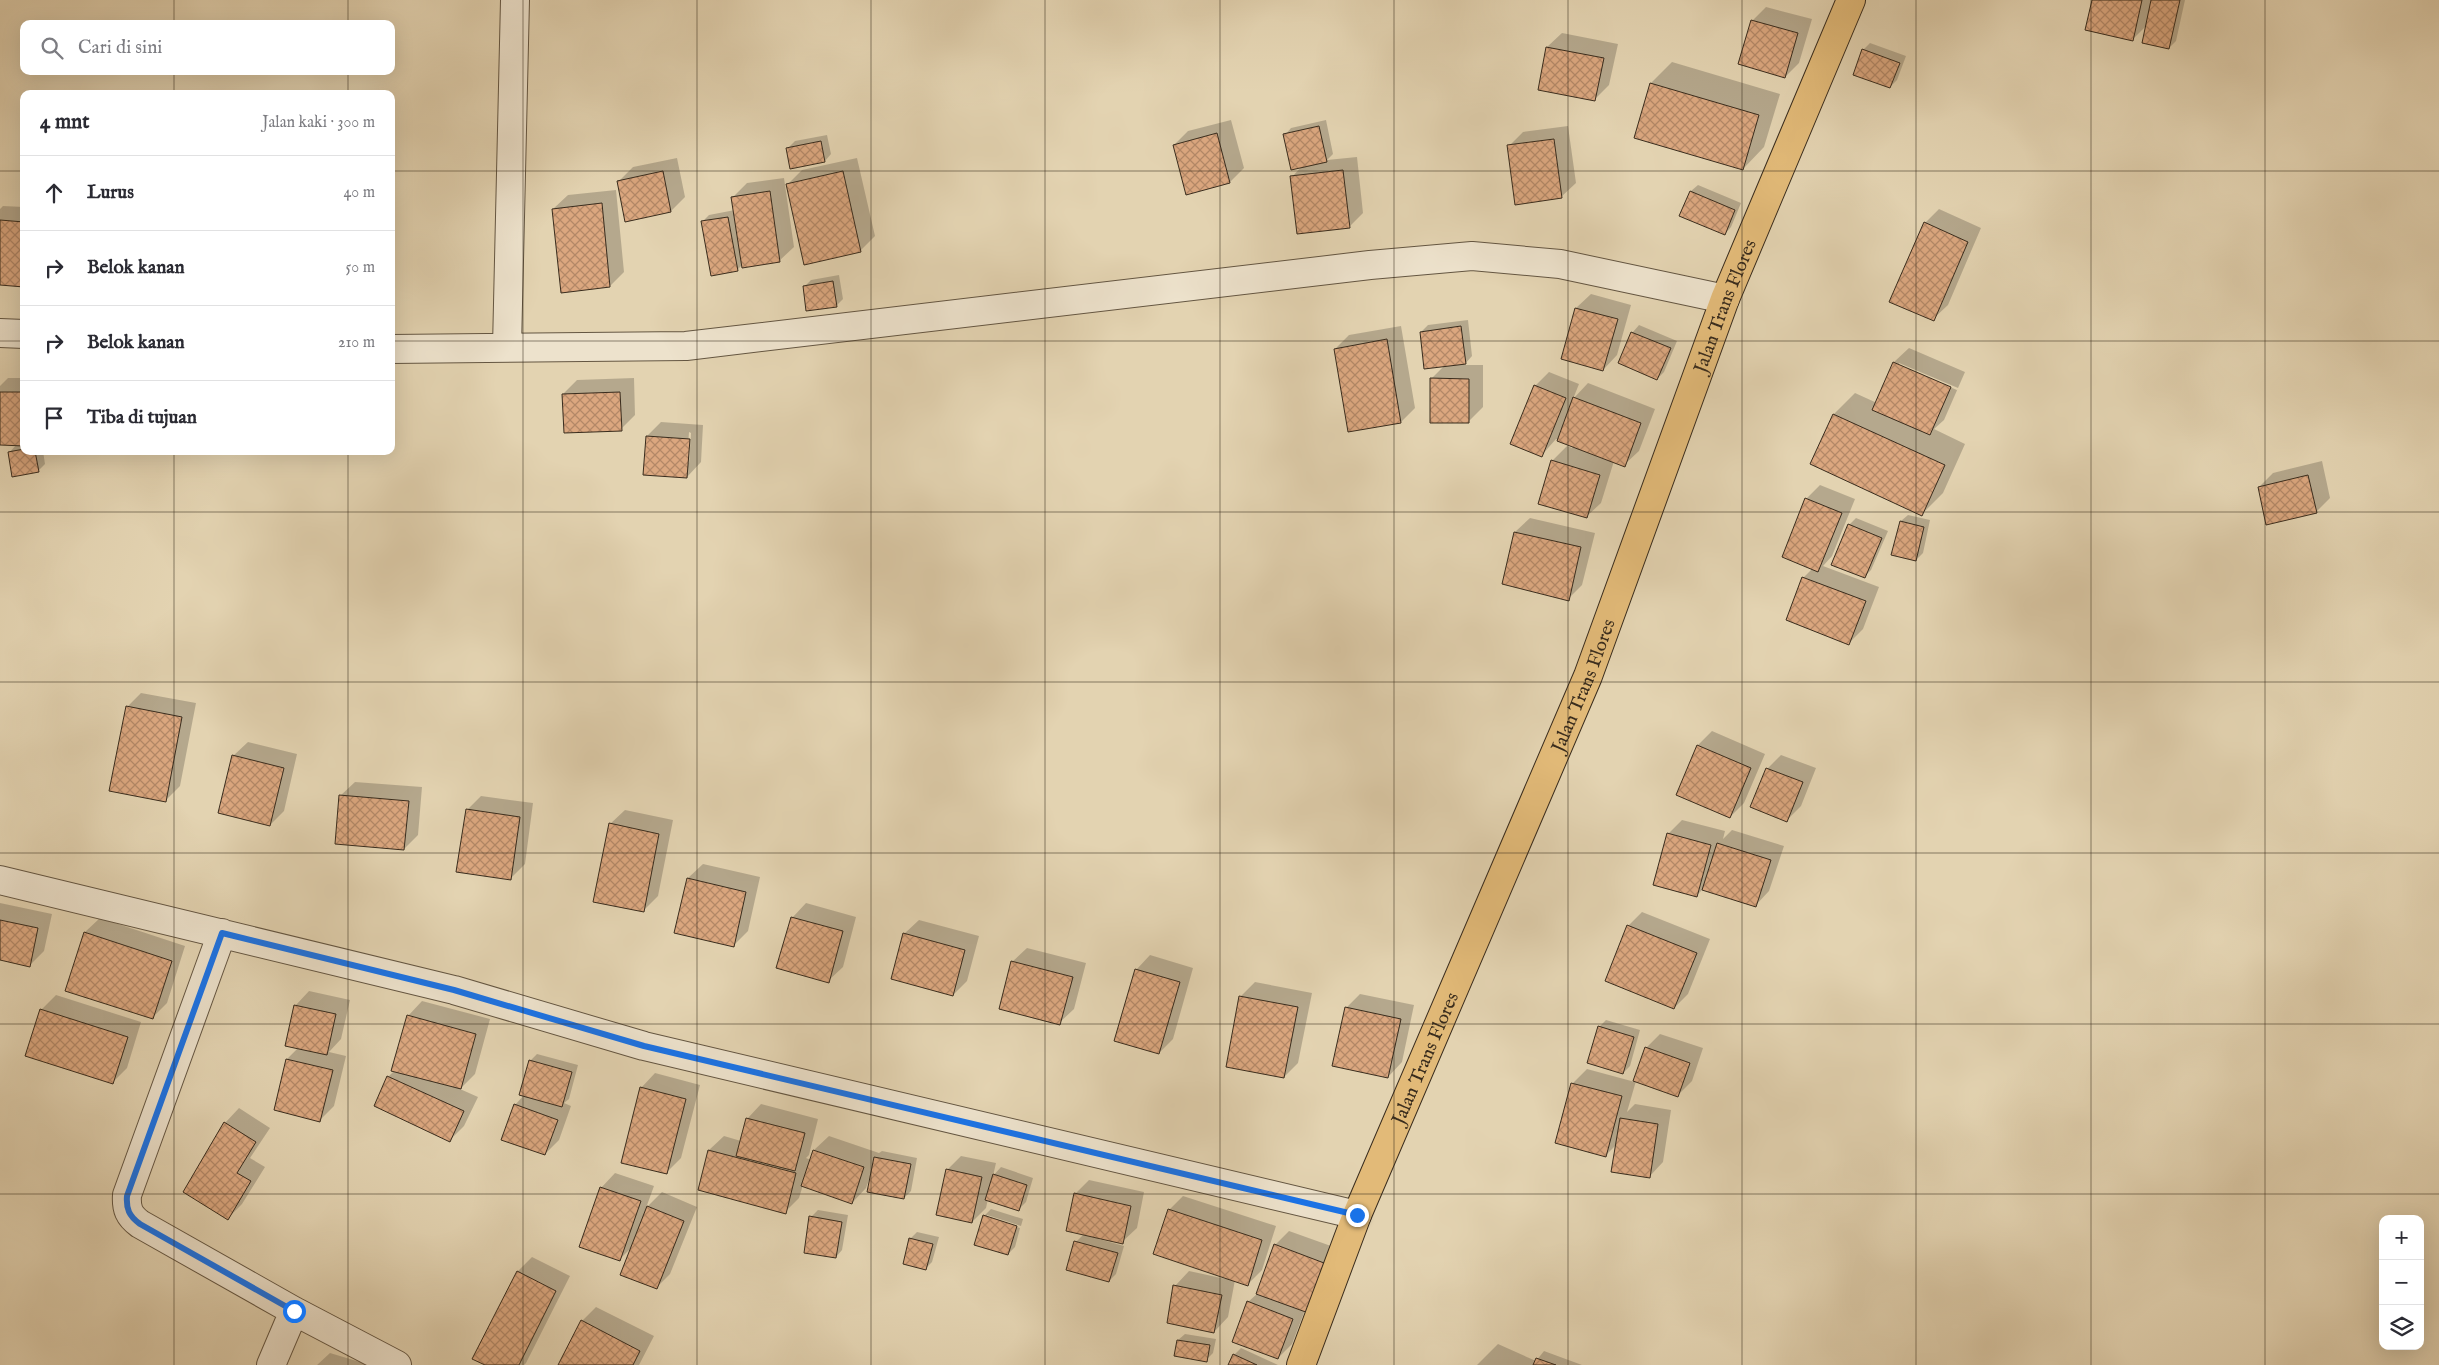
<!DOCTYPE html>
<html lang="id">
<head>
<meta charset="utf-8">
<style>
	body { margin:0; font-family:"IM FELL English",serif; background:#f2f2f3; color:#2b2b33 }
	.controls { position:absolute; right:15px; bottom:15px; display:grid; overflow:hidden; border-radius:10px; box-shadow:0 5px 20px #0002 }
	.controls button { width:45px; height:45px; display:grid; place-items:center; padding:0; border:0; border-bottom:1px solid #e1e1e2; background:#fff; color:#2b2b33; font:25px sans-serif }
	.stop { position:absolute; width:15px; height:15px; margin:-11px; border:4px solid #1a73e8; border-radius:50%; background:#fff }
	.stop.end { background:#1a73e8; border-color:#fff; box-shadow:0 1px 5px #0008 }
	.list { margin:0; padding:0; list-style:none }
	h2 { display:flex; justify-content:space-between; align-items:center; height:65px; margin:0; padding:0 20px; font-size:21px }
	h2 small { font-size:16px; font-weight:400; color:#7c7c81 }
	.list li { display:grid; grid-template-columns:32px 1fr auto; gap:15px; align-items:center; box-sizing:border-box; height:75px; padding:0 20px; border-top:1px solid #e1e1e2 }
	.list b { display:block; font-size:19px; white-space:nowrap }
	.list em { font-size:16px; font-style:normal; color:#7c7c81 }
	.icon { flex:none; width:28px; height:28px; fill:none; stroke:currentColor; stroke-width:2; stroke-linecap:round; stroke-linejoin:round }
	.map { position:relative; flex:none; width:2439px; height:1365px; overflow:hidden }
	.search { position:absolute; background:#fff; box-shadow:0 5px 20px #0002; left:20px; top:20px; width:375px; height:55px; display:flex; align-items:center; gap:12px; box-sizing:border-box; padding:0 18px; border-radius:10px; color:#7c7c81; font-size:19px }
	.panel { position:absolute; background:#fff; box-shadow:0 5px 20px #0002; left:20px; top:90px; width:375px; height:365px; border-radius:10px }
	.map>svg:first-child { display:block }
</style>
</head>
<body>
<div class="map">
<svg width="2439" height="1365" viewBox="0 0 2439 1365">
	<defs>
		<pattern id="building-cross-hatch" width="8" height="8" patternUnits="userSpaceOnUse" patternTransform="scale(1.25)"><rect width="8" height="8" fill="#dba77f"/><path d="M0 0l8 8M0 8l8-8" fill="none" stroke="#b38867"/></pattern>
	</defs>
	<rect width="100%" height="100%" fill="#e3d3b1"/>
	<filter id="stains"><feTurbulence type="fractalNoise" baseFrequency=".004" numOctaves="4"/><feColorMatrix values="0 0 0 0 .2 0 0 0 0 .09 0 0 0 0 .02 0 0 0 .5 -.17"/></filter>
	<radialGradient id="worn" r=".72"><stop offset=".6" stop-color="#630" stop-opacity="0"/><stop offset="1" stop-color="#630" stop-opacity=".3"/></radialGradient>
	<!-- shadow -->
	<path fill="#0003" fill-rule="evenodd" d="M2093,0H2185L2176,41L2169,48L2147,25L2133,39Z
		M1766,7L1812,19L1799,63L1785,77L1752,21Z
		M1562,33L1618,44L1609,85L1595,99L1540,89L1547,47Z
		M1870,43L1906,56L1897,80L1890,87L1863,50Z
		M1672,62L1780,94L1764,147L1743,169L1651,83Z
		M1231,120L1244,168L1230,182L1174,145L1188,131Z
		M1326,120L1333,154L1327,160L1357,157L1363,213L1349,227L1292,177L1302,166L1285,135L1291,128Z
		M1568,126L1576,183L1561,197L1509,146L1523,132Z
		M827,135L831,154L825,161L788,148L795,141Z
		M677,158L685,197L671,211L619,181L633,167Z
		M857,158L875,236L860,251L788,184L802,170Z
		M784,178L794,247L779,261L743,264L737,270L702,222L709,215L735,210L733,197L747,183Z
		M1698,185L1741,203L1731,227L1725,234L1691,191Z
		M616,190L624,272L610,286L553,209L568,195Z
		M3,206L24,207V286L0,284V209Z
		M1939,209L1981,228L1948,305L1933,319L1925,223Z
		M839,275L843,299L836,306L804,287L811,280Z
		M1591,294L1631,305L1617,355L1603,370L1562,358L1576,308Z
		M1468,320L1472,356L1464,365H1483V407L1468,422L1431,379L1445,365L1421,332L1428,325Z
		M1639,325L1677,341L1664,372L1657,379L1619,363L1633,332Z
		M1401,326L1415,408L1401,422L1335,349L1349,335Z
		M1909,348L1965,372L1944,420L1934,429L1965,444L1943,493L1922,514L1811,464L1834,414L1855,393L1877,403L1894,362ZM1899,363L1958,388L1957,390L1899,366Z
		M1549,372L1579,384L1573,399L1588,383L1655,409L1639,451L1624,465L1614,461L1601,503L1586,517L1540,503L1553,460L1567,446L1572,448L1573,446L1556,439L1541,456L1535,386Z
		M8,378H24V451H43L45,464L38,471L9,453L17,444H0V386Z
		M634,378L635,415L621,429L563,394L577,380Z
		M661,422L703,425L701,462L687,477L647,436ZM689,432L691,433L689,463H687Z
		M2322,461L2330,498L2316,512L2259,487L2273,473Z
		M1820,485L1855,499L1832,556L1823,566L1879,587L1863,629L1849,643L1803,578L1813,568L1806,499Z
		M1908,515L1930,520L1923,553L1916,560L1901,521Z
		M1530,518L1595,533L1582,585L1568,599L1515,532Z
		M1856,518L1888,531L1871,570L1864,577L1849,525Z
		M141,693L196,703L180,786L166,800L127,707Z
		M1712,731L1765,754L1744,803L1730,817L1677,794L1698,745Z
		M248,742L297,754L284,811L270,825L233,756Z
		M1781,755L1816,768L1801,806L1787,820L1767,769Z
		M355,782L422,787L418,835L404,849L340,796Z
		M481,796L533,803L525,864L510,879L467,810Z
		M625,810L673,820L658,896L643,911L610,824Z
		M1682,820L1725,831L1723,839L1732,830L1784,846L1769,891L1755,906L1703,889L1697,895L1668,834Z
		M703,864L760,877L748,931L734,945L676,932L688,878Z
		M0,903L52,914L44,951L29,966L0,959Z
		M806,903L856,917L843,967L828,981L792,918Z
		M1642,912L1710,939L1688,994L1674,1008L1628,926Z
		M100,918L185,946L167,1003L153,1017L67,990L85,932Z
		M919,920L979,936L967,981L953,995L904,934Z
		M1027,948L1086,963L1074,1009L1059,1023L1012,962Z
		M1150,955L1193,968L1173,1039L1159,1053L1136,970Z
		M1255,982L1312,993L1298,1063L1284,1077L1241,996Z
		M309,991L350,1000L341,1039L329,1052L346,1056L334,1106L320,1120L287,1059L299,1047L295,1006Z
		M1360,994L1414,1005L1402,1062L1388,1077L1346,1008Z
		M56,995L141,1022L127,1068L113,1082L41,1010Z
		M422,1001L490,1019L475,1074L460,1089L478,1097L464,1126L450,1140L388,1077L395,1070L408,1016Z
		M1606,1020L1640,1030L1630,1066L1623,1073L1599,1027Z
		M1660,1034L1703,1048L1692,1081L1678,1095L1636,1081L1627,1112L1635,1104L1671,1110L1663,1162L1649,1177L1617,1144L1605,1156L1572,1084L1587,1069L1635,1082L1646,1048Z
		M537,1054L578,1065L569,1099L564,1103L571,1106L559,1140L545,1154L515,1105L524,1095L530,1061Z
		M655,1073L700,1085L681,1158L667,1172L641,1088Z
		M761,1104L818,1119L809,1155L806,1158L811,1160L814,1150L829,1136L879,1153L882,1151L917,1158L911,1191L904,1198L870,1177L866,1188L852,1203L803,1185L799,1198L785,1212L699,1190L709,1150L724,1136L741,1141L747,1119Z
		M239,1108L270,1128L250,1158L265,1167L242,1204L228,1218L184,1191L225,1123Z
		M961,1156L996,1163L993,1176L1001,1167L1033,1178L1026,1202L1019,1209L988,1199L986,1208L972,1222L947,1170Z
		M615,1173L654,1186L646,1208L662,1192L697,1207L670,1274L656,1288L632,1247L620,1259L601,1188Z
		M1089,1180L1144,1192L1137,1228L1122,1242L1100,1237L1099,1239L1124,1246L1116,1274L1109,1281L1076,1242L1084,1234L1075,1194Z
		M1183,1196L1276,1226L1262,1270L1248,1284L1235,1280L1228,1317L1214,1332L1175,1286L1189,1271L1226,1279V1277L1169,1210Z
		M991,1209L1023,1219L1021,1226L987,1215V1218L1020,1228L1015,1247L1008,1254L984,1216Z
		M818,1210L848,1215L842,1250L836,1257L811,1217Z
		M1289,1231L1345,1251L1305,1310L1292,1344L1278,1358L1248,1302L1258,1293L1275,1245Z
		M917,1232L939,1237L932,1262L925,1269L910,1239Z
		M532,1257L570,1276L526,1363L524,1365H487L518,1271Z
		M596,1307L654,1336L639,1365H560L582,1321Z
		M1185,1334L1216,1339L1213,1353L1206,1360L1178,1340Z
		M1498,1344L1536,1361L1544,1351L1582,1365H1477Z
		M1241,1348L1278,1365H1230L1234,1355Z
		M330,1353L370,1365H317Z"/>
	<!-- building -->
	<path fill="url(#building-cross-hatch)" stroke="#392c1d" d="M2092,0H2142L2133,41L2085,30Z
		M2151,0H2180L2169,49L2142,43Z
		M1751,20L1798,33L1785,78L1738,64Z
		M1546,47L1604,58L1595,101L1538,90Z
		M1862,49L1900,63L1890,88L1853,75Z
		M1650,83L1759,115L1743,170L1634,138Z
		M1319,126L1327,162L1291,170L1283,134Z
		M1217,133L1230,183L1186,195L1173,145Z
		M1554,139L1562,198L1515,205L1507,145Z
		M821,141L825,162L790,169L786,148Z
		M1343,170L1350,228L1297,234L1290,176Z
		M663,171L671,212L625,222L617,181Z
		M843,171L861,252L804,265L786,184Z
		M770,191L780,262L742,268L731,197Z
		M1690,191L1735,210L1725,235L1679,216Z
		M602,203L610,287L561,293L552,209Z
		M728,217L738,271L711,276L701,221Z
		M0,220L24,222V287L0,285Z
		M1924,222L1968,242L1934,321L1889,302Z
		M833,281L837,307L806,311L803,286Z
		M1575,308L1618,319L1603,371L1561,359Z
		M1461,326L1466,364L1424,369L1420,332Z
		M1631,332L1671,348L1657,380L1618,363Z
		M1387,339L1401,423L1348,432L1334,349Z
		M1893,362L1951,387L1930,435L1872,410Z
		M1430,378L1469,379V423H1430Z
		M1534,385L1566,398L1542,457L1510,444Z
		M0,392H24V446L0,445Z
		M620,392L622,431L564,433L562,394Z
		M1573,397L1641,423L1625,467L1557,441Z
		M1833,414L1945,465L1922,516L1810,464Z
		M646,436L690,439L687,478L643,475Z
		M24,449V451H35L39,472L12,477L8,452Z
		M1551,460L1600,475L1587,518L1538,504Z
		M2308,475L2317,513L2266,525L2258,487Z
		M1805,498L1842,513L1818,572L1782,557Z
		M1900,521L1924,527L1916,561L1891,555Z
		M1848,524L1882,538L1865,578L1831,565Z
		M1514,532L1581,547L1569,601L1502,584Z
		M1802,577L1866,601L1849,645L1786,620Z
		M126,706L182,717L166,802L109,791Z
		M1697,745L1751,768L1730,818L1676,795Z
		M232,755L284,768L270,826L218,813Z
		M1766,768L1803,782L1787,822L1750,807Z
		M339,795L409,801L404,850L335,844Z
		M466,809L520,817L511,880L456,872Z
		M609,823L659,834L644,912L593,902Z
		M1667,833L1711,845L1697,897L1653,885Z
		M1717,843L1771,860L1756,907L1702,890Z
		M687,878L746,892L734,947L674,933Z
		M791,917L843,931L829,983L776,968Z
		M0,920L38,928L30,967L0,960Z
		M1627,925L1697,953L1674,1009L1605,981Z
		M84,932L172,961L153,1019L65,991Z
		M903,933L965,950L953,996L891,979Z
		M1011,961L1073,977L1060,1025L999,1009Z
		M1135,969L1180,982L1159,1054L1114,1041Z
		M1239,996L1298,1007L1284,1078L1226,1067Z
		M294,1005L336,1014L327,1055L285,1046Z
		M1345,1007L1401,1019L1388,1078L1332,1066Z
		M40,1009L128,1037L113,1084L25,1056Z
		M407,1015L476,1034L461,1089L391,1071Z
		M1598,1026L1634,1037L1623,1074L1587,1063Z
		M1645,1047L1690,1063L1678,1097L1633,1081Z
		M286,1059L333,1070L320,1122L274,1110Z
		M529,1060L572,1072L562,1107L519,1095Z
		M387,1076L464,1111L450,1142L374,1106Z
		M1571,1083L1622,1096L1606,1157L1555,1143Z
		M640,1087L686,1099L667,1174L621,1163Z
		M514,1104L558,1120L545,1155L501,1140Z
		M746,1118L805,1133L795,1171L736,1156Z
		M1620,1118L1658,1124L1650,1178L1611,1172Z
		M224,1122L256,1142L237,1173L251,1181L228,1220L183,1192Z
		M708,1150L796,1173L786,1214L698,1190Z
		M813,1150L864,1167L852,1204L801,1186Z
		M874,1157L911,1164L904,1199L867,1192Z
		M946,1169L982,1177L972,1223L936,1215Z
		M993,1174L1027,1185L1019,1211L985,1200Z
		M600,1187L641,1201L620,1261L579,1247Z
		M1074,1193L1131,1206L1123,1244L1066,1231Z
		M647,1206L684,1221L657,1289L620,1275Z
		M1168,1209L1262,1240L1248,1286L1153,1254Z
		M983,1215L1017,1226L1008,1255L974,1245Z
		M809,1216L842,1222L836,1258L804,1253Z
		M909,1238L933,1244L926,1270L903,1264Z
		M1074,1241L1118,1253L1109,1282L1066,1270Z
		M1274,1244L1332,1266L1314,1315L1256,1294Z
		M517,1271L556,1291L519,1365H485L472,1359Z
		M1173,1285L1222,1295L1214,1333L1167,1323Z
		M1247,1301L1293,1319L1278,1359L1232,1342Z
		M581,1320L640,1351L633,1365H558Z
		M1177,1340L1210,1345L1207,1362L1174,1356Z
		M1233,1354L1257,1365H1228Z
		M1536,1358L1556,1365H1533Z"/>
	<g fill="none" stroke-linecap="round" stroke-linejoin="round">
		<!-- street casing -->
		<g stroke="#645642" stroke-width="30">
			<path id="street" d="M0,333L24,334
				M507,347L515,0
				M391,349L686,346L1370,265L1472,256L1560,264L1725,299
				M0,880L454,990L644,1046L1357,1215
				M222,933L127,1195C126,1209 129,1216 140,1224L294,1311L397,1365
				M271,1365L294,1311"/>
		</g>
		<!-- highway casing -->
		<g stroke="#392c1d" stroke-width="30">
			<g id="highway">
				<path id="s1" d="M1301,1365L1357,1215L1588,676L1725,299L1851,0"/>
			</g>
		</g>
		<!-- street -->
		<use href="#street" stroke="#ede2cc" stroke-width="28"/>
		<!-- highway -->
		<use href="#highway" stroke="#e2ba78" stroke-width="28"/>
	</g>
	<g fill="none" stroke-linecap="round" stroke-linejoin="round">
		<!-- route -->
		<path stroke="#1a73e8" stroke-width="6" d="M294,1311L140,1224C129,1216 126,1209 127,1196L222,933L454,990L644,1046L1357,1215"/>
	</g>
	<!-- grid -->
	<path fill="none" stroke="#392c1d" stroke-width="1" stroke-opacity="0.55" d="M174,0V24M348,0V24M523,0V1365M697,0V1365M871,0V1365M1045,0V1365M1220,0V1365M1394,0V1365M1568,0V1365M1742,0V1365M1916,0V1365M2091,0V1365M2265,0V1365M174,71V94M348,71V94M0,171H24M391,171H2439M0,341H24M391,341H2439M174,451V1365M348,451V1365M0,512H2439M0,682H2439M0,853H2439M0,1024H2439M0,1194H2439"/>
	<g text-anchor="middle" stroke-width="5" stroke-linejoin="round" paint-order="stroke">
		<!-- street labels -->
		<g font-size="19" fill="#392c1d" stroke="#ede2cc">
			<text dy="7" stroke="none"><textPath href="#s1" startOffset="1141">Jalan Trans Flores</textPath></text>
			<text dy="7" stroke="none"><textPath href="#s1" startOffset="736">Jalan Trans Flores</textPath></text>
			<text dy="7" stroke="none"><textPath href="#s1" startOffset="331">Jalan Trans Flores</textPath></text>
		</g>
	</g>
	<rect width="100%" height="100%" filter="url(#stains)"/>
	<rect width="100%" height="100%" fill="url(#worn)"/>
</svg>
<div class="controls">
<button>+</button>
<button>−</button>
<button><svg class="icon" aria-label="layers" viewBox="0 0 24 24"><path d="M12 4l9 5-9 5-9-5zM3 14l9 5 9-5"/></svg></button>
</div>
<div class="stop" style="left:294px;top:1311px"></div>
<div class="stop end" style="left:1357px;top:1215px"></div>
<div class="search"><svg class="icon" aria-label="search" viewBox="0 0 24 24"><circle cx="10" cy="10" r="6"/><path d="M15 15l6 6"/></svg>Cari di sini</div>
<section class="panel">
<h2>4 mnt<small>Jalan kaki · 300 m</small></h2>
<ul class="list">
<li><svg class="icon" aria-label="ahead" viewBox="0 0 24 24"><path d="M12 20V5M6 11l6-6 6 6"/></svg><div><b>Lurus</b></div><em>40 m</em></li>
<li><svg class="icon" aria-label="right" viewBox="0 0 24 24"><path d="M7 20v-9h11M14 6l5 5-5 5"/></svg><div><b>Belok kanan</b></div><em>50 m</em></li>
<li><svg class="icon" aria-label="right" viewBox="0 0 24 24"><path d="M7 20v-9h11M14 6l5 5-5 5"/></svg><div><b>Belok kanan</b></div><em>210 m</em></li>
<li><svg class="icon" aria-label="arrive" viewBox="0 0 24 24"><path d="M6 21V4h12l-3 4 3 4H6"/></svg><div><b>Tiba di tujuan</b></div></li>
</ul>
</section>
</div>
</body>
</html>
